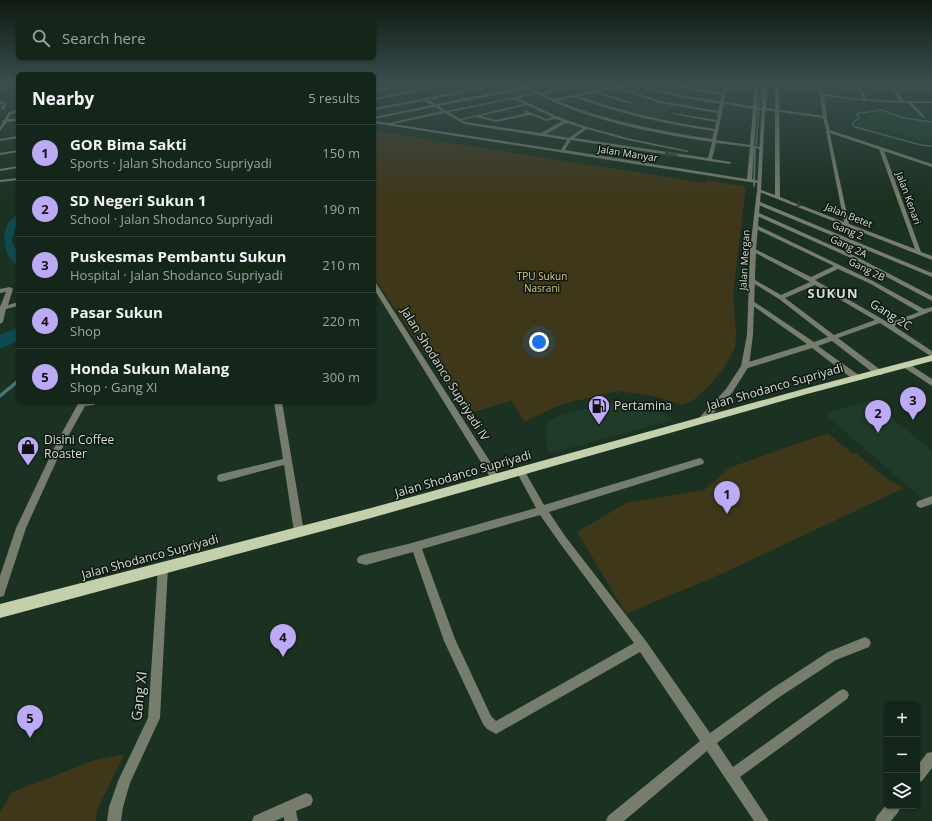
<!DOCTYPE html>
<html lang="en">
<head>
<meta charset="utf-8">
<style>
	body { margin:0; font-family:"Open Sans",sans-serif; background:#1d2d22; color:#f1f3f6 }
	.controls { position:absolute; right:12px; bottom:12px; display:grid; overflow:hidden; border-radius:6px; box-shadow:0 1px 3px #0004 }
	.controls button { width:36px; height:36px; display:grid; place-items:center; padding:0; border:0; border-bottom:1px solid #334238; background:#142519; color:#f1f3f6; font:20px sans-serif }
	.you { position:absolute; left:539px; top:342px; width:14px; height:14px; margin:-10px; border:3px solid #fff; border-radius:50%; background:#1a73e8; box-shadow:0 0 0 6px #1a73e833 }
	.badge { display:grid; place-items:center; width:26px; height:26px; border-radius:50%; background:#bcaaf6; color:#111; font-size:13px; font-weight:700 }
	.pin { position:absolute; translate:-50% -33px; filter:drop-shadow(0 1px 2px #0008) }
	.pin::after { content:''; position:absolute; top:21px; width:14px; height:12px; background:inherit; clip-path:polygon(0 0,100% 0,50% 100%) }
	.list { margin:0; padding:0; list-style:none }
	h2 { display:flex; justify-content:space-between; align-items:center; height:52px; margin:0; padding:0 16px; font-size:17px }
	h2 small { font-size:13px; font-weight:400; color:#9da5a2 }
	.list li { display:grid; grid-template-columns:26px 1fr auto; gap:12px; align-items:center; box-sizing:border-box; height:56px; padding:0 16px; border-top:1px solid #334238 }
	.list b { display:block; font-size:15px; white-space:nowrap }
	.list p { margin:0; font-size:13px; white-space:nowrap; color:#9da5a2 }
	.list em { font-size:13px; font-style:normal; color:#9da5a2 }
	.icon { flex:none; width:22px; height:22px; fill:none; stroke:currentColor; stroke-width:2; stroke-linecap:round; stroke-linejoin:round }
	.map { position:relative; flex:none; width:932px; height:821px; overflow:hidden }
	.search { position:absolute; background:#142519; box-shadow:0 1px 3px #0004; left:16px; top:16px; width:360px; height:44px; display:flex; align-items:center; gap:10px; box-sizing:border-box; padding:0 14px; border-radius:6px; color:#9da5a2; font-size:15px }
	.panel { position:absolute; background:#142519; box-shadow:0 1px 3px #0004; left:16px; top:72px; width:360px; height:332px; border-radius:6px }
	.map>svg:first-child { display:block }
</style>
</head>
<body>
<div class="map">
<svg width="932" height="821" viewBox="0 0 932 821">
	<rect width="100%" height="100%" fill="#1b3121"/>
	<!-- built -->
	<path fill="#203c28" d="M645,99L659,102L674,106L659,120L618,110Z
		M880,112L904,120L932,123V144L892,132L859,127L857,124L865,120L864,116Z
		M566,123L583,128L568,138L547,134Z
		M870,400L932,451V498L925,501L825,414Z
		M612,403L640,405L665,413L673,420L548,454L546,430L548,422L562,415Z"/>
	<!-- green -->
	<path fill="#3f371a" d="M374,131L705,183L707,180L746,187L733,293L736,335L735,348L722,371L710,385L695,399L689,403L681,405L654,396L617,391L568,403L553,408L524,422L512,401L466,414L374,278Z
		M828,433L853,454L856,453L886,478L904,488L726,572L626,614L577,532L626,503L704,490L731,467Z
		M124,754L97,811L96,821H0V812L12,792L95,760Z"/>
	<g fill="none" stroke-linecap="round" stroke-linejoin="round">
		<!-- stream-far2 -->
		<path stroke="#487779" stroke-width="1.5" d="M759,106L762,84
			M932,122L904,118L881,110L856,114L859,118L852,124L855,127L921,145L932,146
			M756,146L759,109"/>
		<!-- stream-far1 -->
		<path stroke="#487779" stroke-width="2" d="M754,186L755,149"/>
		<!-- stream -->
		<path stroke="#487779" stroke-width="3.5" d="M0,396L18,381"/>
		<!-- river -->
		<path fill="#0d4a52" fill-rule="evenodd" d="M18,215V225L15,229L12,240L13,245L18,253V265C0,258 0,221 18,215Z
			M18,327V341L0,349V335Z"/>
		<!-- minor -->
		<path fill="#777d6c" fill-rule="evenodd" d="M408,84C416,84 417,88 423,89C430,90 446,83 456,84L374,100V98L419,89L412,85L374,92V90Z
			M500,84H506L428,100L436,104L522,87L517,84H521L526,86L545,84L529,88L540,93L584,84H590L543,94L553,99L615,86L637,84L684,96L720,101L722,95L696,91L667,84H673L722,93L724,87L703,84L724,85L728,84L724,102L753,106L755,84H759L757,107L765,109L763,110L757,109L754,146L764,148L762,149L754,148L752,179L762,182L760,183L749,182L374,123V121L389,123L442,111L435,107L374,119V117L432,105L424,101L374,110V108ZM633,85L684,98L720,104L718,111L661,101L620,88ZM616,88L660,103L718,113L717,120L674,113L672,114L716,122L715,129C668,122 623,112 579,96L595,93L631,104V102L599,92ZM526,89L534,93L446,111L439,106ZM537,94C591,121 652,133 712,142L708,158L574,138L587,129L627,140L687,152L689,151L627,138L584,126L556,116L518,98ZM574,97C620,114 666,124 714,131L712,139C659,131 607,121 557,101ZM514,99L524,104L460,119L449,112ZM724,104L753,109L750,145L716,140ZM527,105L552,117L546,119L525,110L523,111L527,113L496,120L481,116ZM445,113L464,124L567,140L561,150L393,124ZM531,115L546,121L555,119L562,121L541,133L465,122L462,120L476,117L496,122ZM566,123L583,128L569,138L546,134ZM571,140L729,164L731,163V162L712,159L716,143L750,147L747,179L565,150Z
			M775,84H779L780,197L844,222L826,131L829,130L849,224L915,249L879,149L883,148L921,252L932,256V260L757,191V189H759L775,195Z
			M818,84H822L823,94L863,99L857,84H861L866,99L899,101L891,84H895L903,101H932V103H912L925,117L924,119L908,103C881,103 852,100 824,96L827,117L825,118L823,117Z
			M924,84H928L932,90V94Z
			M0,101L7,103L4,110L1,109L3,104L0,103Z
			M17,110H18V112L11,114L8,119H18V121L7,122L0,131V127L3,122L2,120H4L9,112Z
			M18,136V138L0,141V139Z
			M18,150V152L0,155V153Z
			M18,166V168L0,171V169Z
			M18,178V180L0,182V180Z
			M758,201L932,273V277L756,204V202Z
			M755,213H759L855,256L932,296V301L851,258L755,215Z
			M756,225L873,281L924,309L932,307V311L894,326L932,351V357L880,323L838,338L882,371L883,373L882,375H876L832,341L818,346L860,376L861,378L860,380H854L812,348L748,368H742L741,366L742,364L807,344L749,303V301H753L814,342L828,337L779,299L750,281L751,280H755L781,295L810,282L750,250L755,249L811,277L834,266L754,228L753,227ZM838,269L869,283L919,312L889,323L815,280ZM815,285L875,320L834,335L785,298Z
			M374,282L376,283L498,474L499,477L498,480L495,481L492,480L374,289Z
			M10,287L13,289L8,305L18,302V306L6,309L3,322L0,324V307L6,292L0,293V289Z
			M906,362L932,379V386L903,367L902,365Z
			M79,402H98L94,405L85,406L66,440L26,528L5,592L4,596L0,597V576L16,528L58,440Z
			M274,402H282L304,532L302,535L299,536L296,535L294,532L284,465L221,482L218,481L217,478L218,475L221,474L283,459Z
			M700,458L703,460L704,462L703,464L549,512L565,536L646,641L710,733L770,690L828,652L865,637L869,639L871,643L869,647L836,660L778,698L717,743L733,767L839,691L843,689L847,691L849,695L847,699L740,777L769,821H754L707,751L624,821H606L608,816L700,741L640,652L496,734L487,729L483,724L444,641L413,552L366,565L358,563L357,560L358,557L362,555L408,544L536,508L516,471L517,468L520,467L523,468L544,505ZM540,515L559,542L634,643L496,721L491,716L455,639L422,549Z
			M932,496V504L921,508L918,507L916,504L918,501Z
			M163,562L167,564L168,567L160,718L130,783L123,807L121,821H107L109,807L118,781L148,718L158,567L159,564Z
			M932,752V768L922,781L917,783V766L927,753Z
			M306,793L311,795L313,800L311,805L296,811L298,821H284V817L275,821H252L254,816Z
			M887,804V806H901L899,811L891,821H875L877,816Z"/>
		<!-- tertiary -->
		<path fill="#777d6c" fill-rule="evenodd" d="M763,84H767L766,108L826,116L830,130L932,164V167L827,132L823,118L765,110L761,190L756,250L753,335L749,366L732,393L704,423H698L697,421L698,419L726,389L741,366L747,335L750,250L757,190Z"/>
		<!-- primary -->
		<path fill="#c4d0ac" fill-rule="evenodd" d="M932,355V361L807,394L371,518L0,618V604L371,508L807,388Z"/>
	</g>
	<!-- one-way arrows -->
	<defs><path id="oneway-shaft" d="M-6 0H5M1.5-3L5.5 0L1.5 3" fill="none" stroke-width="1.6" stroke-linecap="round" stroke-linejoin="round"/></defs>
	<g stroke="#323a30">
		<use href="#oneway-shaft" transform="translate(671 154) rotate(-172)"/>
		<use href="#oneway-shaft" transform="translate(796 203) rotate(22)"/>
	</g>
	<!-- sky -->
	<linearGradient id="sky" x2="0" y2="1"><stop stop-color="#0f1b12"/><stop offset="0.42" stop-color="#394e4e"/><stop offset="1" stop-color="#394e4e" stop-opacity="0"/></linearGradient>
	<rect width="932" height="199" fill="url(#sky)"/>
	<!-- icons -->
	<defs>
		<g id="fuel-pin" transform="scale(1.15)"><path d="M0 17L-7.5 6A9.5 9.5 0 1 1 7.5 6Z" fill="#bcaaf6" stroke="#0d160f"/><path d="M-5.5-6h7V0h2V4h1.3V-2.5L3-4.5l.8-.8L6-3V5H2.5V1h-1V6h-7ZM-4.2-4.7v3.2H.2V-4.7Z" fill="#111"/></g>
		<g id="shop-pin" transform="scale(1.15)"><path d="M0 17L-7.5 6A9.5 9.5 0 1 1 7.5 6Z" fill="#bcaaf6" stroke="#0d160f"/><path d="M-5-2.5h2.3a2.7 3.5 0 0 1 5.4 0H5L5.5 6h-11ZM-1.5-2.5h3a1.5 2.3 0 0 0-3 0Z" fill="#111"/></g>
	</defs>
	<g fill-rule="evenodd">
		<use href="#fuel-pin" x="599" y="406"/>
		<use href="#shop-pin" x="28" y="447"/>
	</g>
	<g text-anchor="middle" stroke-width="3" stroke-linejoin="round" paint-order="stroke">
		<!-- far-street labels -->
		<g font-size="10" fill="#d3e0d5" stroke="#0d160f">
			<text transform="translate(628 153) rotate(9)" y="4">Jalan Manyar</text>
			<text transform="translate(909 198) rotate(70)" y="4">Jalan Kenari</text>
			<text transform="translate(849 215) rotate(22)" y="4">Jalan Betet</text>
			<text transform="translate(848 230) rotate(22)" y="4">Gang 2</text>
			<text transform="translate(849 246) rotate(25)" y="4">Gang 2A</text>
			<text transform="translate(744 260) rotate(-87)" y="4">Jalan Mergan</text>
			<text transform="translate(867 269) rotate(27)" y="4">Gang 2B</text>
		</g>
		<!-- far-park labels -->
		<g font-size="10" fill="#deca87" stroke="#0d160f">
			<text x="542" y="280">TPU Sukun<tspan x="542" dy="12">Nasrani</tspan></text>
		</g>
		<!-- street labels -->
		<g font-size="12" fill="#d3e0d5" stroke="#0d160f">
			<text transform="translate(891 315) rotate(32)" y="4">Gang 2C</text>
			<text transform="translate(445 374) rotate(58)" y="4">Jalan Shodanco Supriyadi IV</text>
			<text transform="translate(775 387) rotate(-16)" y="4">Jalan Shodanco Supriyadi</text>
			<text transform="translate(463 474) rotate(-16)" y="4">Jalan Shodanco Supriyadi</text>
			<text transform="translate(150 557) rotate(-15)" y="4">Jalan Shodanco Supriyadi</text>
		</g>
		<!-- poi labels -->
		<g font-size="12" fill="#d3e0d5" stroke="#0d160f" text-anchor="start">
			<text x="614" y="410">Pertamina</text>
			<text x="44" y="444">Disini Coffee<tspan x="44" dy="14">Roaster</tspan></text>
		</g>
		<!-- far-district labels -->
		<g font-size="13" font-weight="bold" letter-spacing="1" fill="#d3e0d5" stroke="#0d160f">
			<text x="833" y="298">SUKUN</text>
		</g>
		<!-- near-street labels -->
		<g font-size="14" fill="#d3e0d5" stroke="#0d160f">
			<text transform="translate(139 696) rotate(-83)" y="5">Gang XI</text>
		</g>
	</g>
</svg>
<div class="controls">
<button>+</button>
<button>−</button>
<button><svg class="icon" aria-label="layers" viewBox="0 0 24 24"><path d="M12 4l9 5-9 5-9-5zM3 14l9 5 9-5"/></svg></button>
</div>
<div class="you"></div>
<div class="pin badge" style="left:727px;top:514px">1</div>
<div class="pin badge" style="left:878px;top:433px">2</div>
<div class="pin badge" style="left:913px;top:420px">3</div>
<div class="pin badge" style="left:283px;top:657px">4</div>
<div class="pin badge" style="left:30px;top:738px">5</div>
<div class="search"><svg class="icon" aria-label="search" viewBox="0 0 24 24"><circle cx="10" cy="10" r="6"/><path d="M15 15l6 6"/></svg>Search here</div>
<section class="panel">
<h2>Nearby<small>5 results</small></h2>
<ul class="list">
<li><span class="badge">1</span><div><b>GOR Bima Sakti</b><p>Sports · Jalan Shodanco Supriyadi</p></div><em>150 m</em></li>
<li><span class="badge">2</span><div><b>SD Negeri Sukun 1</b><p>School · Jalan Shodanco Supriyadi</p></div><em>190 m</em></li>
<li><span class="badge">3</span><div><b>Puskesmas Pembantu Sukun</b><p>Hospital · Jalan Shodanco Supriyadi</p></div><em>210 m</em></li>
<li><span class="badge">4</span><div><b>Pasar Sukun</b><p>Shop</p></div><em>220 m</em></li>
<li><span class="badge">5</span><div><b>Honda Sukun Malang</b><p>Shop · Gang XI</p></div><em>300 m</em></li>
</ul>
</section>
</div>
</body>
</html>
